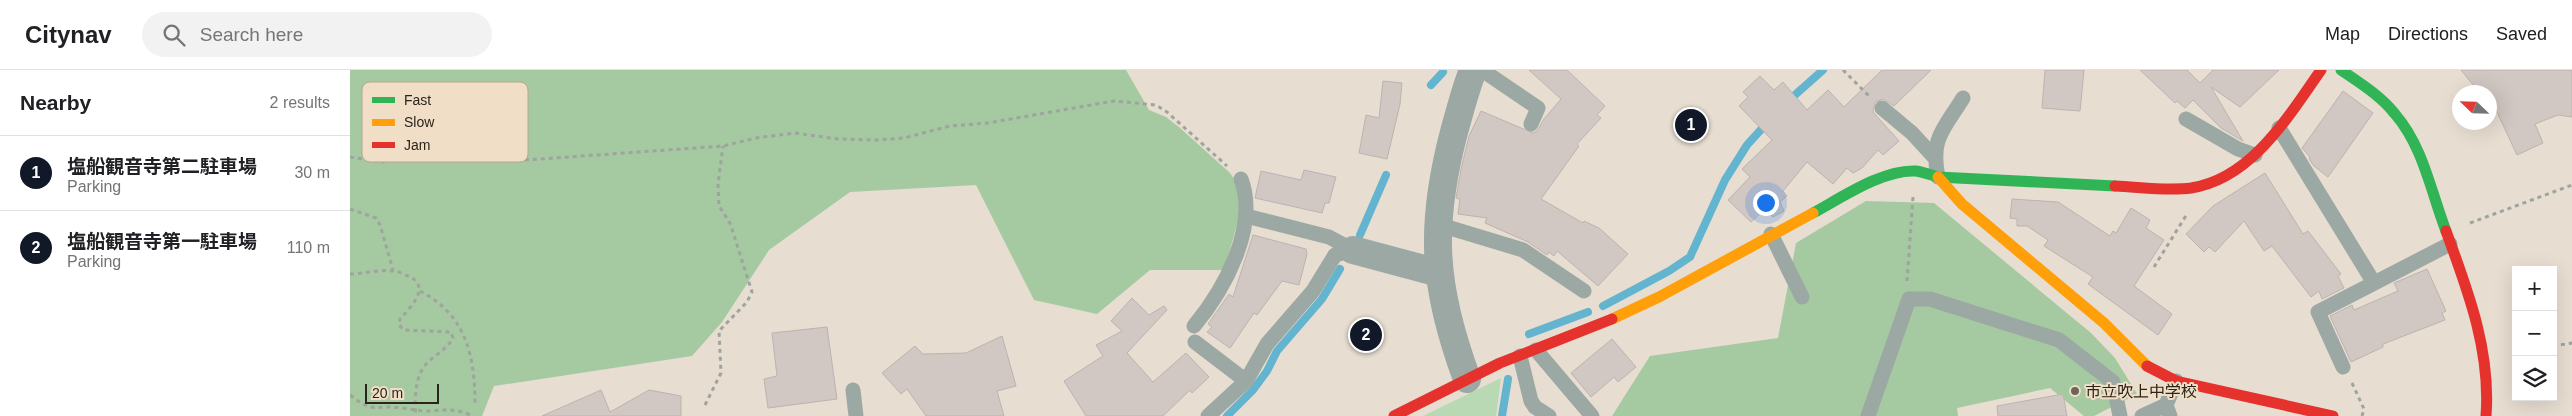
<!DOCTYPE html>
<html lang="en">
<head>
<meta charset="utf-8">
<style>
	body { margin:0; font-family:Arial,"Noto Sans JP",sans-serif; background:#f2f2f2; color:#202124 }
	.controls { position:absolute; right:15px; bottom:15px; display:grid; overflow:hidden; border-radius:0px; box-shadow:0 5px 20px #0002 }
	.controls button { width:45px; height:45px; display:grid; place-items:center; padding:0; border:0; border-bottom:1px solid #e0e0e0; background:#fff; color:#202124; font:25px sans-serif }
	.compass { position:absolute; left:2102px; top:15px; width:45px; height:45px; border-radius:50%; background:#fff; box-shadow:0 5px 20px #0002; rotate:293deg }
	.scale { position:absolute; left:15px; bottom:12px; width:74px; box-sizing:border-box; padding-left:5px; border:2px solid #2b241b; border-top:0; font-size:14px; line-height:18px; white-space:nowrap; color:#2b241b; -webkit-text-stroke:4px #f1dec7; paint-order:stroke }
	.you { position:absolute; left:1415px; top:132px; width:18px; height:18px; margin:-12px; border:4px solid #fff; border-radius:50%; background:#1a73e8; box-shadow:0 0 0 8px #1a73e833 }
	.badge { display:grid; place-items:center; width:32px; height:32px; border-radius:50%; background:#111827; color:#fff; font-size:16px; font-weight:700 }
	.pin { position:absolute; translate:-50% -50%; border:2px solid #fff; box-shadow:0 1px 5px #0006 }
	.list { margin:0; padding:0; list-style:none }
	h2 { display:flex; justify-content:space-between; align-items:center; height:65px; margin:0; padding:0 20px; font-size:21px }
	h2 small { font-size:16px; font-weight:400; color:#757577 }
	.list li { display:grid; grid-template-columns:32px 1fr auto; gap:15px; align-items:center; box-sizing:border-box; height:75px; padding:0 20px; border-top:1px solid #e0e0e0 }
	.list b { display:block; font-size:19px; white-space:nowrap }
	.list p { margin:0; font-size:16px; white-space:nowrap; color:#757577 }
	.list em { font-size:16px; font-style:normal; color:#757577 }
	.icon { flex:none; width:28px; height:28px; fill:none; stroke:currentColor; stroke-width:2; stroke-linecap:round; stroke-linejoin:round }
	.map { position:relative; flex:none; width:2222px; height:346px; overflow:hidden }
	header { display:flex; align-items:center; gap:30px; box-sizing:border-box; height:70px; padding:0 25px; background:#fff; border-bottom:1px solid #e0e0e0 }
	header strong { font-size:24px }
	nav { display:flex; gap:28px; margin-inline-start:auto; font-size:18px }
	.search { width:350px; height:45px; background:#f2f2f2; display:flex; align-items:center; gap:12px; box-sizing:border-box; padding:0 18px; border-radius:28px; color:#757577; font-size:19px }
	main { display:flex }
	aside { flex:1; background:#fff }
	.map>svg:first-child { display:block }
</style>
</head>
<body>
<header>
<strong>Citynav</strong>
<div class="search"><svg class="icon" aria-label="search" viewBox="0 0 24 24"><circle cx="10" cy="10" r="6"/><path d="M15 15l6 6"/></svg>Search here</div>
<nav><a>Map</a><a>Directions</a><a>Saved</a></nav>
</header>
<main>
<aside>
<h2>Nearby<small>2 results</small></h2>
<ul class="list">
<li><span class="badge">1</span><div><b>塩船観音寺第二駐車場</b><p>Parking</p></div><em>30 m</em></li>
<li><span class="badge">2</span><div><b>塩船観音寺第一駐車場</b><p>Parking</p></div><em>110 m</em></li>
</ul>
</aside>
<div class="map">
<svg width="2222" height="346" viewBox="0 0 2222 346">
	<rect width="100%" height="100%" fill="#e7ddd1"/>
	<!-- green -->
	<path fill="#b8d9b3" d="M1151,308L1146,346H1073Z"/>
	<!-- forest -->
	<path fill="#a5c9a0" d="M0,0H776L799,40L816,47L830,58L880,103L891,119L889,148L874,200H800L747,244L684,230L626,115L500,122L419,180L372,252L342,286L144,316L132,346H0Z
		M1516,131L1584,133L1741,263L1765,288L1787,324L1744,346H1734L1700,318L1607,338L1608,346H1262L1300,286L1428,268L1446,173Z"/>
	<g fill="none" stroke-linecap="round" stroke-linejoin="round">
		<!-- stream -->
		<path stroke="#63b4ce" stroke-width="8" d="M1081,15L1093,2
			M1437,32L1473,0
			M1010,165L1036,105
			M1253,236L1319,201L1340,187L1375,110L1397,75L1417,53
			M1179,264L1238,242
			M877,346L903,320L917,301L927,281L972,229L990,199
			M1152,346L1158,309"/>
	</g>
	<!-- building -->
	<path fill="#d1c7c3" stroke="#bdb3af" d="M1179,0H1217L1255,36L1247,45L1251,48L1227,74L1229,76L1191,129L1233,153L1234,151L1249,158L1278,184L1248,216L1207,181L1204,186L1199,182L1197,185L1178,172L1135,153L1137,148L1108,144L1110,129L1106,128L1111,99L1119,66L1131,41L1183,63L1187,61L1194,49L1211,29Z
		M1532,0H1581L1544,36L1533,29L1525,32L1523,42L1549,71L1533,85L1528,80L1512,98L1503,103L1497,98L1483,114L1457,92L1433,121L1437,126L1430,132L1434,141L1423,147L1415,139L1401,152L1378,130L1400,107L1392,99L1422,70L1389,36L1398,27L1393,22L1410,6L1424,20L1433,12L1457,40L1478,20L1494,37Z
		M1695,0H1734L1730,41L1692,38Z
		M1790,0H1837L1850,13L1863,0H1929L1890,37L1861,17L1893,71L1871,58L1843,30L1835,38L1827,31L1825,33Z
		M2111,0H2222V47L2208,45L2185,54L2193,73L2167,85L2140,27V22H2129Z
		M1033,11L1052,13L1050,34L1037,89L1009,83L1016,45L1029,48Z
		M1993,21L2023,43L1978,107L1964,96L1959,89L1960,87L1952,78Z
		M954,100L986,107L979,133H975L972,143L905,128L911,101L951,110Z
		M1915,103L1953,164L1958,161L1991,204L1988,206L1994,218L1972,229L1969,221L1961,227L1922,176L1914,181L1894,151L1865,182L1859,177L1854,182L1836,164L1863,136Z
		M1662,129L1708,132L1760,166L1763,161L1766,163L1781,138L1800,150L1796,158L1814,170L1784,216L1822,244L1808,265L1738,214L1743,207L1694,176L1698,170L1677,156H1667V149L1660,148Z
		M903,165L956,179L957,184L949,215L932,211L907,245L904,243L880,278L857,262L862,257L858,254L879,224L883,227Z
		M2077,199L2096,241L2092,243L2095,250L2033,274V277L2001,292L1980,246L2002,235L2004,240L2048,221L2044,213Z
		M782,228L799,245L814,236L817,240L777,283L803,312L836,283L859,307L842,323L840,320L813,346H736L714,311L753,286L746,275L772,261L761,251Z
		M477,257L487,329L418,338L414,309L427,306L422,263Z
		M652,266L666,316L647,321L654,346H576L557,319L551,324L532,303L565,276L573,284L616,283Z
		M1262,269L1286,297L1268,312L1264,307L1241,327L1221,303Z
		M251,320L260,342L299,320L331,326V346H192Z
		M1713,324L1717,346H1648L1647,336Z"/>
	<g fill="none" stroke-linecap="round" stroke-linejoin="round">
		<!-- path -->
		<path stroke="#9fa49e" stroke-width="3" stroke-dasharray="4 4" stroke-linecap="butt" d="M1493,0L1519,26
			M0,87L32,92L52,87H93L162,91L373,76L406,68L445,63L488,69L526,70L554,68L600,56L638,53L764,31L806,35L817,42L877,96
			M0,139L26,148L30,155L43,200
			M2120,153L2222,115
			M1804,197L1837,144
			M0,204C14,204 30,199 43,201C48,201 53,204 58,206C82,216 61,237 50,249L49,255L54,260L101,262L103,268C97,279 86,284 77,293C65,305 64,330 66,346
			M1557,211L1563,127
			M70,221C116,245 125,285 125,335
			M2203,276L2222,273
			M2002,313L2014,339L2012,346
			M0,325C26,345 24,334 52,338C61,339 69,341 79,341C94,340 108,338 122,346
			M355,335L371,303L369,261L397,232L402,222L380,153L369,136L368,114L373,76"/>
		<!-- lane -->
		<path stroke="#9ca8a3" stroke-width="15" d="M1132,0L1188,38L1181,54
			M1532,38L1562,63L1584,87
			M1836,49L1888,79L1905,85
			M1929,58L2024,213
			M1588,107C1580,68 1594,59 1613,28
			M896,146L979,167L1003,180
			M1087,154L1173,180L1234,221
			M1421,164L1452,227
			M844,256C874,220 909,157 891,109
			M845,272L896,311
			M1186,280L1242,346
			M1170,286L1181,331L1185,337L1199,346
			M1993,297L1968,242L2100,174
			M503,320L506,346
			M858,346L896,311L917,274L963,221L985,185L1003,180
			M1518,346L1559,229H1580L1709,270L1763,312L1770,346
			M1792,346L1816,335
			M1820,346L1816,335L1826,311"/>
		<!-- street -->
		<path stroke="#9ca8a3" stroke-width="28" d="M1003,180L1089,203
			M1117,309C1083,217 1079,157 1104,62C1110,41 1115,20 1123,0"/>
		<!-- fast -->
		<path stroke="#30b455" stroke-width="11" d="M1991,0C2010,13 2031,26 2045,44C2073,76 2081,122 2096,161
			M1463,143C1491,128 1533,99 1566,101C1573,102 1581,105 1588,107L1765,116"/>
		<!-- slow -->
		<path stroke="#ff9f0a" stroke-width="11" d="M1588,107L1612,134L1754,253L1797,296
			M1262,249L1309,227L1463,143"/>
		<!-- jam -->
		<path stroke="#e5322d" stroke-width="11" d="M1765,116C1790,117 1817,121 1841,118C1902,109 1939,45 1971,0
			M2096,161C2118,221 2141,281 2136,346
			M1797,296L1826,311L1983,346
			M1044,346L1150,293L1262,249"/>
	</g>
	<!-- markers -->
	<circle fill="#6d655b" stroke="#f1dec7" stroke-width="2" cx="1725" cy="321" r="5"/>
	<g text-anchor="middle" stroke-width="4" stroke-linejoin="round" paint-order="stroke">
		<!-- poi labels -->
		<g font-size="16" fill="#2b241b" stroke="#f1dec7" text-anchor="start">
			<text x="1735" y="327">市立吹上中学校</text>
		</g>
	</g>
	<!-- legend -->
	<rect x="12" y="12" width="166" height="80" rx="8" fill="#f1dec7" stroke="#b6a693" stroke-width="1"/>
	<rect x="22" y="27" width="23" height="6" fill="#30b455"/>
	<rect x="22" y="49" width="23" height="7" fill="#ff9f0a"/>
	<rect x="22" y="72" width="23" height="6" fill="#e5322d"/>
	<g font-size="14" fill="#2b241b">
		<text x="54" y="35">Fast</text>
		<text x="54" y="57">Slow</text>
		<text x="54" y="80">Jam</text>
	</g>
</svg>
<div class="controls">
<button>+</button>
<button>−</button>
<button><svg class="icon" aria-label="layers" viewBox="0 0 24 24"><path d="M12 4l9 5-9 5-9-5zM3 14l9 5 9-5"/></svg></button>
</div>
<svg class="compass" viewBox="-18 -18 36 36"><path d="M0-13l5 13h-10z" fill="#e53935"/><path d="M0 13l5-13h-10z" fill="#757577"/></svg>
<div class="scale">20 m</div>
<div class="you"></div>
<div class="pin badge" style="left:1341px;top:55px">1</div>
<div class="pin badge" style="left:1016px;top:265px">2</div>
</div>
</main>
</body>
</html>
